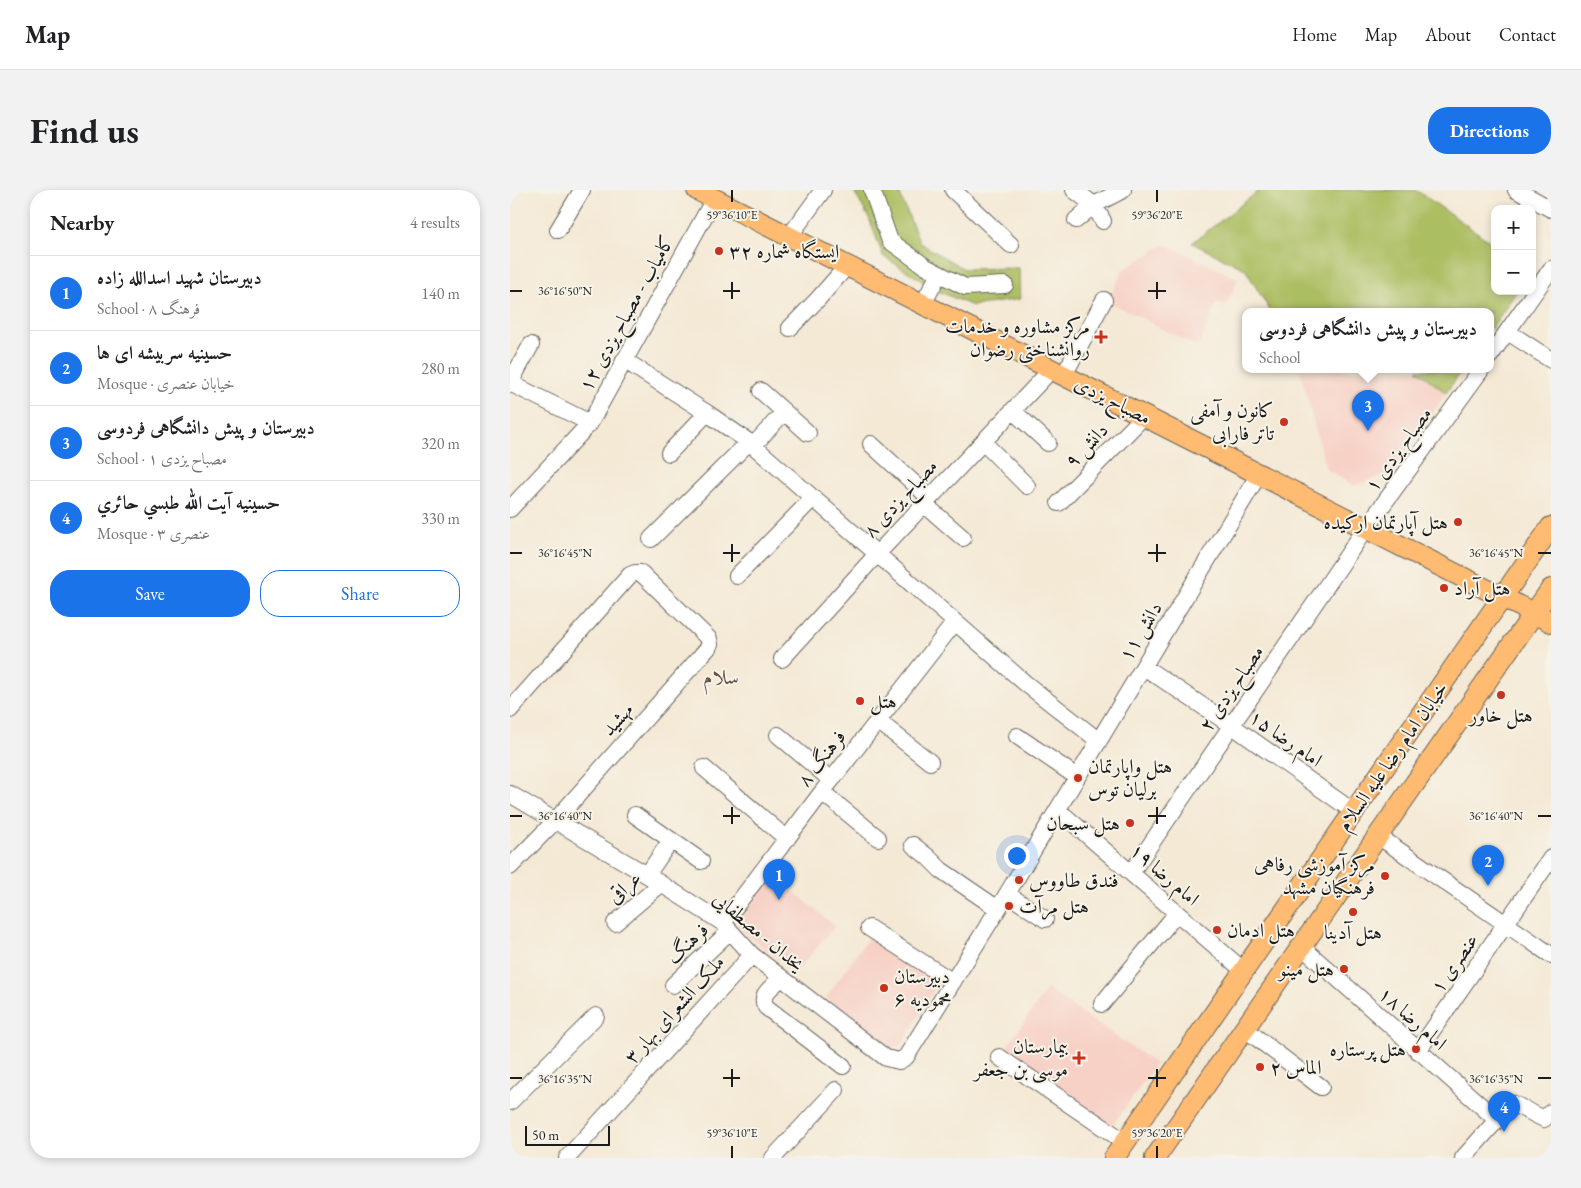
<!DOCTYPE html>
<html lang="en">
<head>
<meta charset="utf-8">
<style>
	body { margin:0; font-family:"EB Garamond",Amiri,serif; background:#f2f2f2; color:#202124 }
	.controls { position:absolute; right:15px; top:15px; display:grid; overflow:hidden; border-radius:10px; box-shadow:0 2px 8px #0003 }
	.controls button { width:45px; height:45px; display:grid; place-items:center; padding:0; border:0; border-bottom:1px solid #e0e0e0; background:#fff; color:#202124; font:25px sans-serif }
	.scale { position:absolute; left:15px; bottom:12px; width:85px; box-sizing:border-box; padding-left:5px; border:2px solid #1c1c1c; border-top:0; font-size:14px; line-height:18px; white-space:nowrap; color:#1c1c1c; -webkit-text-stroke:4px #f7f3e8; paint-order:stroke }
	.you { position:absolute; left:506px; top:665px; width:18px; height:18px; margin:-12px; border:4px solid #fff; border-radius:50%; background:#1a73e8; box-shadow:0 0 0 8px #1a73e833 }
	.badge { display:grid; place-items:center; width:32px; height:32px; border-radius:50%; background:#1a73e8; color:#fff; font-size:16px; font-weight:700 }
	.pin { position:absolute; translate:-50% -41px; filter:drop-shadow(0 1px 2px #0008) }
	.pin::after { content:''; position:absolute; top:26px; width:18px; height:15px; background:inherit; clip-path:polygon(0 0,100% 0,50% 100%) }
	.popup { position:absolute; left:732px; top:118px; width:252px; height:65px; box-sizing:border-box; display:grid; place-content:center; border-radius:10px; background:#fff; filter:drop-shadow(0 1px 4px #0005); font-size:16px; white-space:nowrap; color:#757577 }
	.popup b { font-size:19px; color:#202124 }
	.popup::after { content:''; position:absolute; left:50%; top:100%; margin-left:-10px; border:10px solid transparent; border-top-color:#fff }
	.list { margin:0; padding:0; list-style:none }
	h2 { display:flex; justify-content:space-between; align-items:center; height:65px; margin:0; padding:0 20px; font-size:21px }
	h2 small { font-size:16px; font-weight:400; color:#757577 }
	.list li { display:grid; grid-template-columns:32px 1fr auto; gap:15px; align-items:center; box-sizing:border-box; height:75px; padding:0 20px; border-top:1px solid #e0e0e0 }
	.list b { display:block; font-size:19px; white-space:nowrap }
	.list p { margin:0; font-size:16px; white-space:nowrap; color:#757577 }
	.list em { font-size:16px; font-style:normal; color:#757577 }
	.actions { display:flex; gap:10px; padding:15px 20px }
	.actions a { flex:1; padding:11px 0; border:1px solid #1a73e8; border-radius:20px; text-align:center; font-size:18px; color:#1a73e8 }
	.actions .main { background:#1a73e8; color:#fff }
	.map { position:relative; flex:none; width:1041px; height:968px; overflow:hidden; border-radius:20px }
	header { display:flex; align-items:center; gap:30px; box-sizing:border-box; height:70px; padding:0 25px; background:#fff; border-bottom:1px solid #e0e0e0 }
	header strong { font-size:24px }
	nav { display:flex; gap:28px; margin-inline-start:auto; font-size:18px }
	.intro { display:flex; align-items:center; justify-content:space-between; box-sizing:border-box; height:120px; padding:0 30px }
	h1 { margin:0; font-size:35px }
	.button { padding:12px 22px; border-radius:20px; background:#1a73e8; color:#fff; font-size:18px; font-weight:700 }
	main { display:flex; gap:30px; padding:0 30px }
	aside { flex:1; background:#fff; border-radius:20px; box-shadow:0 2px 8px #0003 }
	.map>svg:first-child { display:block }
</style>
</head>
<body>
<header>
<strong>Map</strong>
<nav><a>Home</a><a>Map</a><a>About</a><a>Contact</a></nav>
</header>
<div class="intro"><h1>Find us</h1><a class="button">Directions</a></div>
<main>
<aside>
<h2>Nearby<small>4 results</small></h2>
<ul class="list">
<li><span class="badge">1</span><div><b>دبیرستان شهید اسدالله زاده</b><p>School · فرهنگ ۸</p></div><em>140 m</em></li>
<li><span class="badge">2</span><div><b>حسینیه سربیشه ای ها</b><p>Mosque · خیابان عنصری</p></div><em>280 m</em></li>
<li><span class="badge">3</span><div><b>دبیرستان و پیش دانشگاهی فردوسی</b><p>School · مصباح یزدی ۱</p></div><em>320 m</em></li>
<li><span class="badge">4</span><div><b>حسينيه آيت الله طبسي حائري</b><p>Mosque · عنصری ۳</p></div><em>330 m</em></li>
</ul>
<div class="actions"><a class="main">Save</a><a>Share</a></div>
</aside>
<div class="map">
<svg width="1041" height="968" viewBox="0 0 1041 968">
	<rect width="100%" height="100%" fill="#f7f3e8"/>
	<filter id="ink" filterUnits="userSpaceOnUse"><feTurbulence type="fractalNoise" baseFrequency=".02" numOctaves="2"/><feDisplacementMap in="SourceGraphic" scale="10" xChannelSelector="R" yChannelSelector="G"/><feConvolveMatrix kernelMatrix="1 2 1 2 8 2 1 2 1" color-interpolation-filters="sRGB"/></filter>
	<filter id="wash" filterUnits="userSpaceOnUse"><feTurbulence type="fractalNoise" baseFrequency=".0096" numOctaves="4" result="noise"/><feDisplacementMap in="SourceGraphic" scale="20" xChannelSelector="R" yChannelSelector="G"/><feGaussianBlur stdDeviation="1.12" result="paint"/><feColorMatrix in="noise" values="0 0 0 0 0 0 0 0 0 0 0 0 0 0 0 0 0 1.4 0 .05"/><feComposite in="paint" operator="in"/></filter>
	<g filter="url(#wash)">
		<rect width="100%" height="100%" fill="#f4e9d5"/>
		<!-- built -->
		<path fill="#f7d1c6" d="M655,54L728,89L716,116L707,112L688,157L598,111L613,80Z
			M790,180H907L936,203L884,281L844,296L816,279Z
			M264,685L325,736L285,783L226,735Z
			M360,745L430,789L393,853L387,857H381L375,854L316,808Z
			M537,799L646,874L601,938L493,862Z"/>
		<!-- green -->
		<path fill="#acbe62" stroke="#646d3f" d="M343,0H388L410,53L454,79L509,78L510,109L463,116L430,102L373,66L359,28Z
			M750,0H906L985,55V101H1007L981,139L980,122H761L735,79L682,53Z
			M907,180H952L936,203Z"/>
	</g>
	<g filter="url(#ink)">
		<g fill="none" stroke-linecap="round" stroke-linejoin="round">
			<!-- minor casing -->
			<g stroke="#68645d" stroke-width="18">
				<path id="minor" d="M362,0L380,51L416,77L455,97L495,95
					M443,0L501,55
					M564,0L584,15L593,31
					M1006,0L1041,19
					M566,30L584,15L613,0
					M48,40L72,0
					M279,47L313,0
					M413,114L429,84
					M280,138L308,109L337,76
					M998,142L1041,170
					M980,166L1041,79
					M114,170L197,223L239,252L515,493L589,551
					M554,185L594,110
					M0,193L80,233
					M0,193L21,155
					M251,201L298,243
					M503,221L538,253
					M473,252L517,296
					M361,254L420,308
					M243,256L274,222
					M159,263L197,223
					M549,313L634,226
					M414,314L453,348
					M0,319L80,233L204,9
					M141,349L239,252
					M227,386L303,308
					M272,469L367,364L542,179
					M634,477L721,535L844,622
					M0,520L120,385L125,383H131L199,449L200,454L198,458L45,631L0,677
					M368,531L420,572
					M268,545L321,590
					M507,546L567,587
					M194,578L277,649
					M312,602L368,648
					M0,604L137,685L213,733L242,765L376,868L389,871L396,867L488,719L749,284
					M548,620L734,781
					M125,625L191,671
					M868,646L1041,765
					M403,655L418,667L431,680L488,719
					M621,683L856,338L971,180
					M137,685L161,650
					M497,704L535,729
					M105,733L151,694
					M213,733L309,606L445,432
					M359,738L443,792
					M792,757L987,930
					M271,788C263,797 248,804 256,817L333,876
					M163,795L220,741
					M592,814L667,723
					M735,839L811,897
					M908,861L1041,668
					M489,867L615,952
					M0,912L86,826
					M57,968L242,765
					M263,968L326,900
					M953,968L987,930L1004,914L1034,929L1041,922"/>
			</g>
			<!-- major casing -->
			<g stroke="#68645d" stroke-width="22">
				<path id="major" d="M187,0L1041,432
					M604,968L1041,337
					M645,968L868,646L1041,399"/>
			</g>
			<!-- minor -->
			<use href="#minor" stroke="#fff" stroke-width="16"/>
			<!-- major -->
			<use href="#major" stroke="#febb71" stroke-width="20"/>
		</g>
	</g>
	<!-- ticks -->
	<path fill="none" stroke="#1c1c1c" stroke-width="2" d="M222,0V12M647,0V12M222,92V109M647,92V109M0,101H12M213,101H230M638,101H656M222,354V372M647,354V372M0,363H12M213,363H230M638,363H656M1028,363H1041M222,617V634M647,617V634M0,626H12M213,626H230M638,626H656M1028,626H1041M222,879V897M647,879V897M0,888H12M213,888H230M638,888H656M1028,888H1041M222,956V968M647,956V968"/>
	<!-- markers -->
	<g fill="#c8321e" stroke="#f7f3e8" stroke-width="2">
		<circle cx="209" cy="61" r="5"/>
		<path d="M588.5 139.5h5v5h5v5h-5v5h-5v-5h-5v-5h5z"/>
		<circle cx="774" cy="232" r="5"/>
		<circle cx="948" cy="332" r="5"/>
		<circle cx="934" cy="398" r="5"/>
		<circle cx="991" cy="505" r="5"/>
		<circle cx="350" cy="511" r="5"/>
		<circle cx="568" cy="588" r="5"/>
		<circle cx="620" cy="633" r="5"/>
		<circle cx="875" cy="686" r="5"/>
		<circle cx="509" cy="690" r="5"/>
		<circle cx="499" cy="716" r="5"/>
		<circle cx="843" cy="722" r="5"/>
		<circle cx="707" cy="740" r="5"/>
		<circle cx="834" cy="779" r="5"/>
		<circle cx="374" cy="798" r="5"/>
		<circle cx="906" cy="859" r="5"/>
		<path d="M566.5 860.5h5v5h5v5h-5v5h-5v-5h-5v-5h5z"/>
		<circle cx="750" cy="877" r="5"/>
	</g>
	<g text-anchor="middle" stroke-width="4" stroke-linejoin="round" paint-order="stroke">
		<!-- poi labels -->
		<g font-size="20" fill="#1c1c1c" stroke="#f7f3e8" text-anchor="start">
			<text x="219" y="68">ایستگاه شماره ۳۲</text>
			<text x="580" y="143" text-anchor="end">مرکز مشاوره و خدمات<tspan x="580" dy="23">روانشناختی رضوان</tspan></text>
			<text x="764" y="227" text-anchor="end">کانون و آمفی<tspan x="764" dy="23">تاتر فارابی</tspan></text>
			<text x="938" y="339" text-anchor="end">هتل آپارتمان ارکیده</text>
			<text x="944" y="405">هتل آراد</text>
			<text x="360" y="518">هتل</text>
			<text x="991" y="532" text-anchor="middle">هتل خاور</text>
			<text x="578" y="583">هتل واپارتمان<tspan x="578" dy="23">برلیان توس</tspan></text>
			<text x="610" y="640" text-anchor="end">هتل سبحان</text>
			<text x="865" y="681" text-anchor="end">مرکز آموزشی رفاهی<tspan x="865" dy="23">فرهنگیان مشهد</tspan></text>
			<text x="519" y="697">فندق طاووس</text>
			<text x="509" y="723">هتل مرآت</text>
			<text x="717" y="747">هتل ادمان</text>
			<text x="843" y="749" text-anchor="middle">هتل آدینا</text>
			<text x="824" y="786" text-anchor="end">هتل مینو</text>
			<text x="384" y="793">دبیرستان<tspan x="384" dy="23">محمودیه ۶</tspan></text>
			<text x="558" y="863" text-anchor="end">بیمارستان<tspan x="558" dy="23">موسی بن جعفر</tspan></text>
			<text x="896" y="866" text-anchor="end">هتل پرستاره</text>
			<text x="760" y="884">الماس ۲</text>
		</g>
		<!-- street labels -->
		<g font-size="20" fill="#1c1c1c" stroke="#f7f3e8">
			<text transform="translate(116 123) rotate(-61)" y="7">کامیاب - مصباح یزدی ۱۲</text>
			<text transform="translate(603 210) rotate(27)" y="7">مصباح یزدی</text>
			<text transform="translate(576 255) rotate(-46)" y="7">دانش ۹</text>
			<text transform="translate(888 259) rotate(-54)" y="7">مصباح یزدی ۱</text>
			<text transform="translate(390 308) rotate(-47)" y="7">مصباح یزدی ۸</text>
			<text transform="translate(630 441) rotate(-59)" y="7">دانش ۱۱</text>
			<text transform="translate(721 498) rotate(-56)" y="7">مصباح یزدی ۲</text>
			<text transform="translate(107 529) rotate(-48)" y="7">مهشید</text>
			<text transform="translate(776 548) rotate(35)" y="7">امام رضا ۱۵</text>
			<text transform="translate(882 566) rotate(-55)" y="7">خیابان امام رضا علیه السلام</text>
			<text transform="translate(311 568) rotate(-52)" y="7">فرهنگ ۸</text>
			<text transform="translate(655 684) rotate(41)" y="7">امام رضا ۱۹</text>
			<text transform="translate(114 697) rotate(-41)" y="7">عراقی</text>
			<text transform="translate(249 741) rotate(40)" y="7">یخدان - مصطفایی</text>
			<text transform="translate(177 753) rotate(-43)" y="7">فرهنگ</text>
			<text transform="translate(944 773) rotate(-55)" y="7">عنصری ۱</text>
			<text transform="translate(164 819) rotate(-48)" y="7">ملک الشعرای بهار ۳</text>
			<text transform="translate(903 828) rotate(42)" y="7">امام رضا ۱۸</text>
		</g>
		<!-- neighbourhood labels -->
		<g font-size="21" fill="#675146" stroke="#f7f3e8">
			<text x="211" y="494">سلام</text>
		</g>
	</g>
	<g font-size="12" text-anchor="middle" fill="#1c1c1c" stroke="#f7f3e8" stroke-width="4" stroke-linejoin="round" paint-order="stroke">
		<text x="222" y="29">59°36'10"E</text>
		<text x="647" y="29">59°36'20"E</text>
		<text x="55" y="105">36°16'50"N</text>
		<text x="55" y="367">36°16'45"N</text>
		<text x="986" y="367">36°16'45"N</text>
		<text x="55" y="630">36°16'40"N</text>
		<text x="986" y="630">36°16'40"N</text>
		<text x="55" y="893">36°16'35"N</text>
		<text x="986" y="893">36°16'35"N</text>
		<text x="222" y="947">59°36'10"E</text>
		<text x="647" y="947">59°36'20"E</text>
	</g>
</svg>
<div class="controls">
<button>+</button>
<button>−</button>
</div>
<div class="scale">50 m</div>
<div class="you"></div>
<div class="pin badge" style="left:269px;top:710px">1</div>
<div class="pin badge" style="left:978px;top:696px">2</div>
<div class="pin badge" style="left:858px;top:241px">3</div>
<div class="popup"><b>دبیرستان و پیش دانشگاهی فردوسی</b>School</div>
<div class="pin badge" style="left:994px;top:942px">4</div>
</div>
</main>
</body>
</html>
